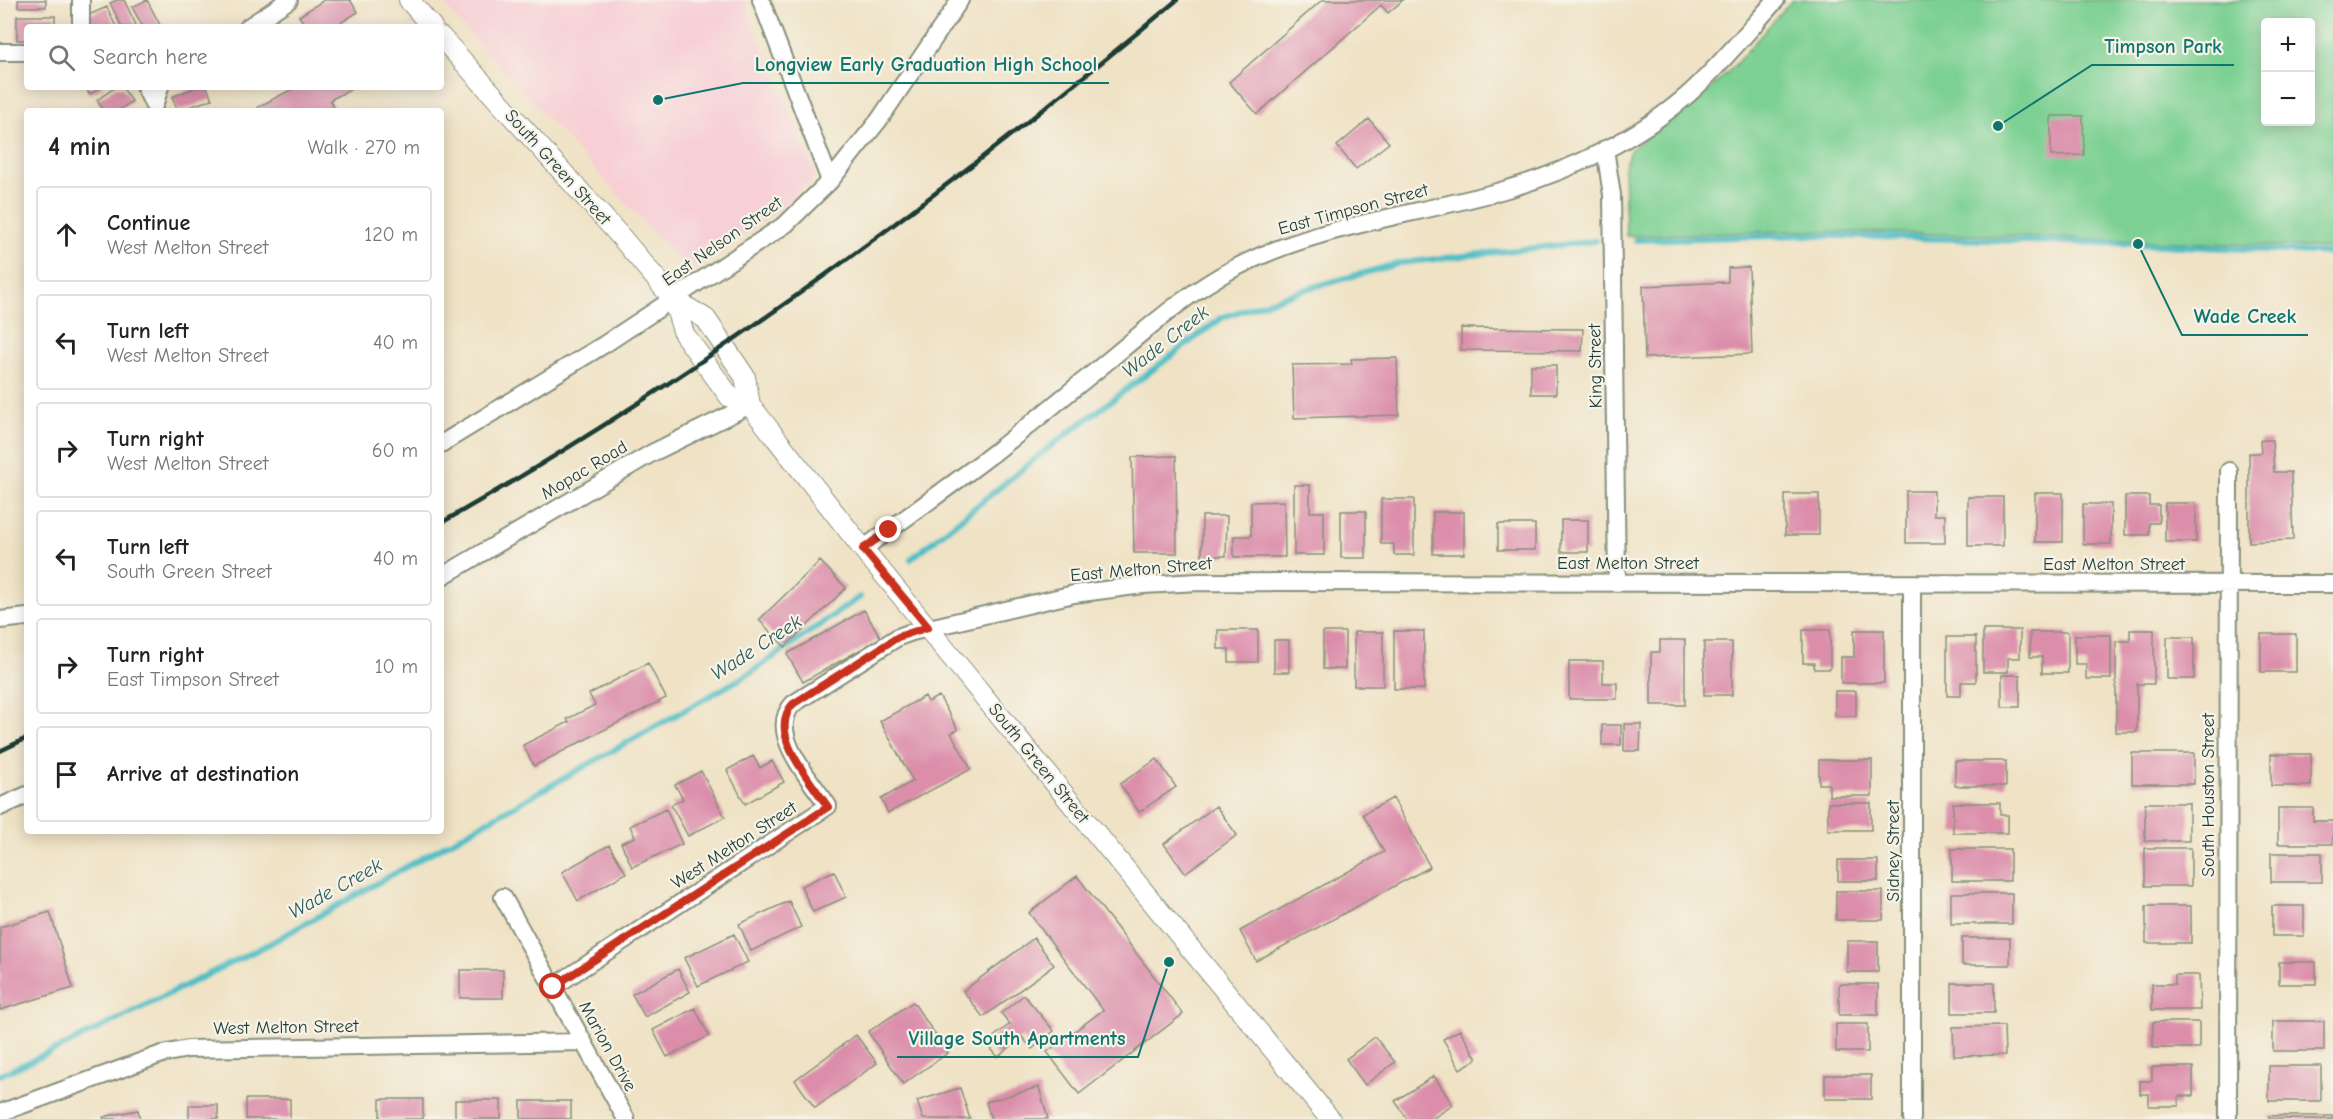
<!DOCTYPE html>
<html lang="en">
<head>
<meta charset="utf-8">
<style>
	body { margin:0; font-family:"Comic Neue",sans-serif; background:#f2f2f2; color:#222 }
	.controls { position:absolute; right:18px; top:18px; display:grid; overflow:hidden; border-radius:6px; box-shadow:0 3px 15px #0003 }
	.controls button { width:54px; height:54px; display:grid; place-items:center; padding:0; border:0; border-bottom:2px solid #e0e0e0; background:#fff; color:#222; font:30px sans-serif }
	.stop { position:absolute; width:18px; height:18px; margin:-14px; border:4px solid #c8321e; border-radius:50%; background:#fff }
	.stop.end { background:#c8321e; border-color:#fff; box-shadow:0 2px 6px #0008 }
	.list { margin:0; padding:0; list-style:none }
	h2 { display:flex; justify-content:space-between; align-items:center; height:78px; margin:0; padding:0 24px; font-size:26px }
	h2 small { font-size:20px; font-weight:400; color:#767676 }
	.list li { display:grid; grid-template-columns:39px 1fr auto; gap:18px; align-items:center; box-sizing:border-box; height:96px; margin:0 12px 12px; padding:0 12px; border:2px solid #e0e0e0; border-radius:6px }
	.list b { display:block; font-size:22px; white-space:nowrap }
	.list p { margin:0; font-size:20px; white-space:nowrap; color:#767676 }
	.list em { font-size:20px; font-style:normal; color:#767676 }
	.icon { flex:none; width:33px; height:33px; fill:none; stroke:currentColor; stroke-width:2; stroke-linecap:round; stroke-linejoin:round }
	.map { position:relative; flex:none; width:2333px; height:1119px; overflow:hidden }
	.search { position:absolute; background:#fff; box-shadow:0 3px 15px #0003; left:24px; top:24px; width:420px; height:66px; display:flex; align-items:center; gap:15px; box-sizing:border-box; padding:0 21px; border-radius:6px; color:#767676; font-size:22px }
	.panel { position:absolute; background:#fff; box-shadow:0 3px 15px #0003; left:24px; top:108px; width:420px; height:726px; border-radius:6px }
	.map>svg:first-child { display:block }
</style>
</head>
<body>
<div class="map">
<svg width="2333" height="1119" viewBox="0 0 2333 1119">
	<rect width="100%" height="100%" fill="#f7f3e8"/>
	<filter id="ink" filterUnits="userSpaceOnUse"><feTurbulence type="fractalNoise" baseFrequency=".0167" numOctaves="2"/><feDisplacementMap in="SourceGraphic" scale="12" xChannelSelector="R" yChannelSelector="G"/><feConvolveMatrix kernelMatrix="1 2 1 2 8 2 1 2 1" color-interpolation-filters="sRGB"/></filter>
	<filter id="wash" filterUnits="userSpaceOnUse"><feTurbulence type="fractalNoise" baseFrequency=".008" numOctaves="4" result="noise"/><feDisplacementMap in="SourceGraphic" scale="24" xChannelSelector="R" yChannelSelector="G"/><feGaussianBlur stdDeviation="1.35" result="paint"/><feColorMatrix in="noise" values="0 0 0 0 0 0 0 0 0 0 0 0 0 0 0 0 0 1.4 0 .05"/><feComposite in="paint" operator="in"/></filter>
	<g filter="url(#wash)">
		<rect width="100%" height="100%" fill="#efe2c5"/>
		<!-- built -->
		<path fill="#f7cfd5" d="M441,0H746L750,19L817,176L793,200L689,271L461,25Z"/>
		<!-- green -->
		<path fill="#7cd093" stroke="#4e8664" stroke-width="1.5" fill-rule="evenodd" d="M1792,0H2333V248L2006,236L1796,231L1626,236L1624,168L1630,150L1707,92L1733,67ZM2266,22H2310V122H2266Z"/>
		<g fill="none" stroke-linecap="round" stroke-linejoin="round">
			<!-- stream -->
			<path stroke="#50bec5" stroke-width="6" d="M1636,240L1803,235L2138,244L2333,253
				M911,559L1051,446L1223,317L1310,288L1400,263L1596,241
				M0,1075L66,1045L271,943L747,675L860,597"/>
		</g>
		<g id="blocks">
			<!-- building -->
			<path fill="#db8daa" d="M18,0H46V7H18Z
				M117,0H124L137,27H122L110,3Z
				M147,0L161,27H143L132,7Z
				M324,0H350L358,12L334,27H306L299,16Z
				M1322,0H1403L1388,13L1381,5L1257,114L1229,82Z
				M107,7L116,27H88L84,17Z
				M17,16H55V27H27V40H17Z
				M86,87H104L89,94Z
				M116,87H122L132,101L118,111H104L97,100Z
				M196,87H207L212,99L178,111L172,97Z
				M296,87H355L330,100L336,111H260L258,107Z
				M2051,116H2083L2084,155L2051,156Z
				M1369,119L1389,143L1356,169L1337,146Z
				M1749,267L1752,354L1645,358L1643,286L1728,282V268Z
				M1461,328L1583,329L1582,351L1461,350Z
				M1397,358L1399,415L1294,418L1292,365L1352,364L1351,359Z
				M1531,365H1556V394H1531Z
				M2260,440H2272L2274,472H2291L2293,540L2249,542V453H2261Z
				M1176,456L1177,553H1134L1132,457Z
				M1294,485H1310V512H1324V555H1294Z
				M1906,491H1934V515H1945V543H1906Z
				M2035,493H2063V542H2035Z
				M1785,494H1819V535H1785Z
				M2125,496H2149V505H2159V523H2149V535H2125Z
				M1968,497H2003V546H1968Z
				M1381,499H1414V555H1394V544H1381Z
				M1284,501L1285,557H1234V536H1251V502Z
				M2165,503H2196V542H2165Z
				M2083,504H2111V544H2083Z
				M1341,511H1366V558H1341Z
				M1433,512H1464V554H1433Z
				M1202,516H1227L1226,556H1202Z
				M1561,520H1588V552H1561Z
				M1498,524H1535V550H1498Z
				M820,561L846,588L785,647L759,620Z
				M864,610L881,638L803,682L787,654Z
				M1218,630H1258V662H1229V649H1218Z
				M1803,630H1830V669H1814V663H1803Z
				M1854,630H1884V683H1841V657H1854Z
				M1983,630H2020V658H2008V672H1983Z
				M2130,630H2154V684H2137V732H2116V641H2130Z
				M1394,631H1424V689H1394Z
				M1323,632H1345V669H1323Z
				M1354,632H1383V686H1354Z
				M2030,632H2068V673H2042V657H2030Z
				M2261,634H2296V672H2261Z
				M2075,635H2111V679H2086V664H2075Z
				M1947,637H1976V682H1961V696H1947Z
				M2167,637H2194V679H2167Z
				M1274,640H1289V672H1274Z
				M1660,640H1685V705H1651V652H1660Z
				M1704,642H1732V695H1704Z
				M1569,661H1603V683H1617V699H1569Z
				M648,663L666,698L534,766L523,745L569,722L567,719L595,705L589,694Z
				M2002,675H2020V707H2002Z
				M1835,691H1856V716H1835Z
				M925,696L928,702L939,696L958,730L951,733L971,769L888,813L881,799L913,781L880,721Z
				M1624,724H1641L1640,751H1624Z
				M1602,725H1621V745H1602Z
				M2132,753H2194V784H2132Z
				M2271,754H2311V786H2271Z
				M753,756L760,768L772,761L784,782L745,804L727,770Z
				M1157,759L1176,787L1139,812L1120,784Z
				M1819,760H1872V796H1829V784H1819Z
				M1955,761H2006V786H1955Z
				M701,771L725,817L688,836L671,805L683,799L675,785Z
				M1393,798L1430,867L1256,961L1240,931L1384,852L1363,814Z
				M1828,803H1871V830H1828Z
				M1953,803H2000V815H2008V833H1953Z
				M2145,803H2189V841H2145Z
				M1216,806L1237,835L1185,873L1164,844Z
				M2278,808H2313V821H2333V844H2278Z
				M666,809L682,844L632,867L621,843L635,837L630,826Z
				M609,845L626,873L578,901L562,872Z
				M2145,848H2191V886H2145Z
				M1952,849H2010V881H1952Z
				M2271,853H2322V882H2271Z
				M1838,860H1878V881H1838Z
				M834,871L846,897L813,912L801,886Z
				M1077,876L1183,1014L1079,1094L1047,1052L1103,1010L1029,913Z
				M1836,891H1883V920H1836Z
				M1951,893H2012V924H1951Z
				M789,901L801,927L751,951L739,924Z
				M2146,906H2191V943H2146Z
				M2272,906H2304V936H2272Z
				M50,912L73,988L0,1010V927Z
				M734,934L748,962L698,986L684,958Z
				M1034,938L1054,965L983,1017L963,991Z
				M1962,938H2010V965H1962Z
				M1847,941H1878V972H1847Z
				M2279,962H2316V984H2279Z
				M678,969L690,992L645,1017L632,994Z
				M460,970H503V998H460Z
				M2175,975H2199L2200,1010H2152V984H2175Z
				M1952,983H1994V1013H1952Z
				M1839,984H1878V1015H1839Z
				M1024,995L1054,1031L1032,1049L1022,1037L998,1057L986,1043L1010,1024L1001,1013Z
				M913,1002L948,1053L903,1084L868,1032Z
				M695,1008L709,1036L667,1057L653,1030Z
				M2273,1021H2324V1051H2273Z
				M2153,1022H2199V1048H2153Z
				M1836,1024H1868V1052H1836Z
				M2004,1026L2005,1055L1954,1056L1953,1027Z
				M1460,1030L1477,1059L1460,1069L1443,1039Z
				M856,1035L877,1063L815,1108L795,1080Z
				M1375,1037L1395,1062L1365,1085L1346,1059Z
				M2269,1066H2321V1101H2269Z
				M2152,1067H2193V1096H2179V1106H2149V1094H2140V1081H2152Z
				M1825,1075H1871V1099H1825Z
				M1434,1076L1453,1105L1432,1119H1407L1395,1101Z
				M1039,1087L1048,1119H991L986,1102Z
				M960,1088L970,1119H923L917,1101Z
				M246,1099H290V1119H246Z
				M380,1099H423V1119H380Z
				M455,1100H501V1119H455Z
				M521,1101H571V1119H521Z
				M189,1105H218V1119H189Z
				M138,1110L140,1119H104L103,1117Z
				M2269,1116H2333V1119H2269Z"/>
		</g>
	</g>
	<g filter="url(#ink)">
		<use href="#blocks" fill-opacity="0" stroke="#87907c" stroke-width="1.5"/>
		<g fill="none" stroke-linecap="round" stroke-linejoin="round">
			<!-- minor casing -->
			<g stroke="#87907c" stroke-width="20">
				<path id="minor" d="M81,0V27
					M761,0L830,181
					M248,27L289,0
					M0,52H27
					M145,87L154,106L160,87
					M1605,149L1612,195L1617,583
					M441,444L605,344L786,224L830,181L879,120L960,0
					M863,549C907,517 952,485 995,452C1030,425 1063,397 1097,370C1140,335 1183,295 1233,269C1316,225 1414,216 1504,190C1570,171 1640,138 1691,92C1722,63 1748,31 1776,0
					M441,577L652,453L750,405
					M1912,584V1119
					M0,620L27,617
					M0,807L27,795
					M503,897L626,1119
					M553,987L828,806C812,781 766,733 793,704L898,637L912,632L1074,594L1143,585L1199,582L2333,584
					M0,1113L162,1054L188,1049L583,1042
					M2228,1119L2229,471"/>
			</g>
			<!-- tertiary casing -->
			<g stroke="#87907c" stroke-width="22">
				<path id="tertiary" d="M409,0L432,27
					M441,37L621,237L673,299L706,319L745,377L750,405L863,549L1330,1119
					M673,299L684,334L730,397L750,405"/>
			</g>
			<!-- minor -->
			<use href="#minor" stroke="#fff" stroke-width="16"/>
			<!-- tertiary -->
			<use href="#tertiary" stroke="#fff" stroke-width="20"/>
			<!-- rail -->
			<path stroke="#1f3d34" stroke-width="4.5" d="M441,523C704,374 946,193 1177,0
				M0,751L27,738"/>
		</g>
	</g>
	<g fill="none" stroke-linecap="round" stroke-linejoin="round" filter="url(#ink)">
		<!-- route -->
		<path stroke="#c8321e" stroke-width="8" d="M553,987L828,807C811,781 766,733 793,704L898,637L928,627L863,549L889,530"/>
	</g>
	<g text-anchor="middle" stroke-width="4.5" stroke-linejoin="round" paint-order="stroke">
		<!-- street labels -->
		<g font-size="18" fill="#1f3d34" stroke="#f7f3e8">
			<text transform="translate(558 167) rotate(48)" y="6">South Green Street</text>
			<text transform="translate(1353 209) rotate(-15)" y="6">East Timpson Street</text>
			<text transform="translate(722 241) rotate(-35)" y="6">East Nelson Street</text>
			<text transform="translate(1595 366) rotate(-91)" y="6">King Street</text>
			<text transform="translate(584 470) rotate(-31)" y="6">Mopac Road</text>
			<text x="1628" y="569">East Melton Street</text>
			<text x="2114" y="570">East Melton Street</text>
			<text transform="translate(1141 569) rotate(-5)" y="6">East Melton Street</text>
			<text transform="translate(1039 763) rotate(51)" y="6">South Green Street</text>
			<text transform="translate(2208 795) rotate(-90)" y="6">South Houston Street</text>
			<text transform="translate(734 845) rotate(-33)" y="6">West Melton Street</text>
			<text transform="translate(1893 851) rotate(-90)" y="6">Sidney Street</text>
			<text transform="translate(286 1027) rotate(-1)" y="6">West Melton Street</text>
			<text transform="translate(608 1046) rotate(61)" y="6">Marion Drive</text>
		</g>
		<!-- water labels -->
		<g font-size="20" font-style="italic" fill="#2b5d58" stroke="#f7f3e8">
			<text transform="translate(1165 341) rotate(-38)" y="7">Wade Creek</text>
			<text transform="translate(756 647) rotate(-33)" y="7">Wade Creek</text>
			<text transform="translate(335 888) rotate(-29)" y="7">Wade Creek</text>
		</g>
	</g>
	<!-- callouts -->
	<path fill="none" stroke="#0f766e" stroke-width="2" d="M1998 126L2092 65H2234M658 100L743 83H1109M2138 244L2182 335H2308M1169 962L1138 1057H897"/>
	<g fill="#0f766e" stroke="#f7f3e8" stroke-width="2">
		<circle cx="1998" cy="126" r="6"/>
		<circle cx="658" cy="100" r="6"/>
		<circle cx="2138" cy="244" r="6"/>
		<circle cx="1169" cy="962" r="6"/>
	</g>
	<g font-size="20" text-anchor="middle" font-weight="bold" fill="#0f766e" stroke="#f7f3e8" stroke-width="4.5" stroke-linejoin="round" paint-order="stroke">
		<text x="2163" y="53">Timpson Park</text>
		<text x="926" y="71">Longview Early Graduation High School</text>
		<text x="2245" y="323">Wade Creek</text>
		<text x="1017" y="1045">Village South Apartments</text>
	</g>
</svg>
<div class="controls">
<button>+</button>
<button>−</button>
</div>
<div class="stop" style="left:553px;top:987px"></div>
<div class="stop end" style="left:889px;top:530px"></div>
<div class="search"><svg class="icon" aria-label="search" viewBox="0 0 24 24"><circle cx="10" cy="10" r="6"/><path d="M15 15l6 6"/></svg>Search here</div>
<section class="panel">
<h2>4 min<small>Walk · 270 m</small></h2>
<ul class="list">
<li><svg class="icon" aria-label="ahead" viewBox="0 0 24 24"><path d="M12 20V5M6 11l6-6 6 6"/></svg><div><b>Continue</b><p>West Melton Street</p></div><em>120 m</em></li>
<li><svg class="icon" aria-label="left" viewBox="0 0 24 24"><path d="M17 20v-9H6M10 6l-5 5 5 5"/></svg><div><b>Turn left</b><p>West Melton Street</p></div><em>40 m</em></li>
<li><svg class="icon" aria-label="right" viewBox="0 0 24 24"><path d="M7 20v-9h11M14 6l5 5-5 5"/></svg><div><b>Turn right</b><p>West Melton Street</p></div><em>60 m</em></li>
<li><svg class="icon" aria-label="left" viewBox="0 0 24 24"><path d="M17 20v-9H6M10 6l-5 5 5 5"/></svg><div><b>Turn left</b><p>South Green Street</p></div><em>40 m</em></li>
<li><svg class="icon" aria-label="right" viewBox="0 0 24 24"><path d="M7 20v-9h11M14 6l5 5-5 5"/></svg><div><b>Turn right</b><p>East Timpson Street</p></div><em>10 m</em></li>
<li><svg class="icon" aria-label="arrive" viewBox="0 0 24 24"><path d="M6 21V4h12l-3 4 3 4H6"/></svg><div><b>Arrive at destination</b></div></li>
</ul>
</section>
</div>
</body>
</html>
